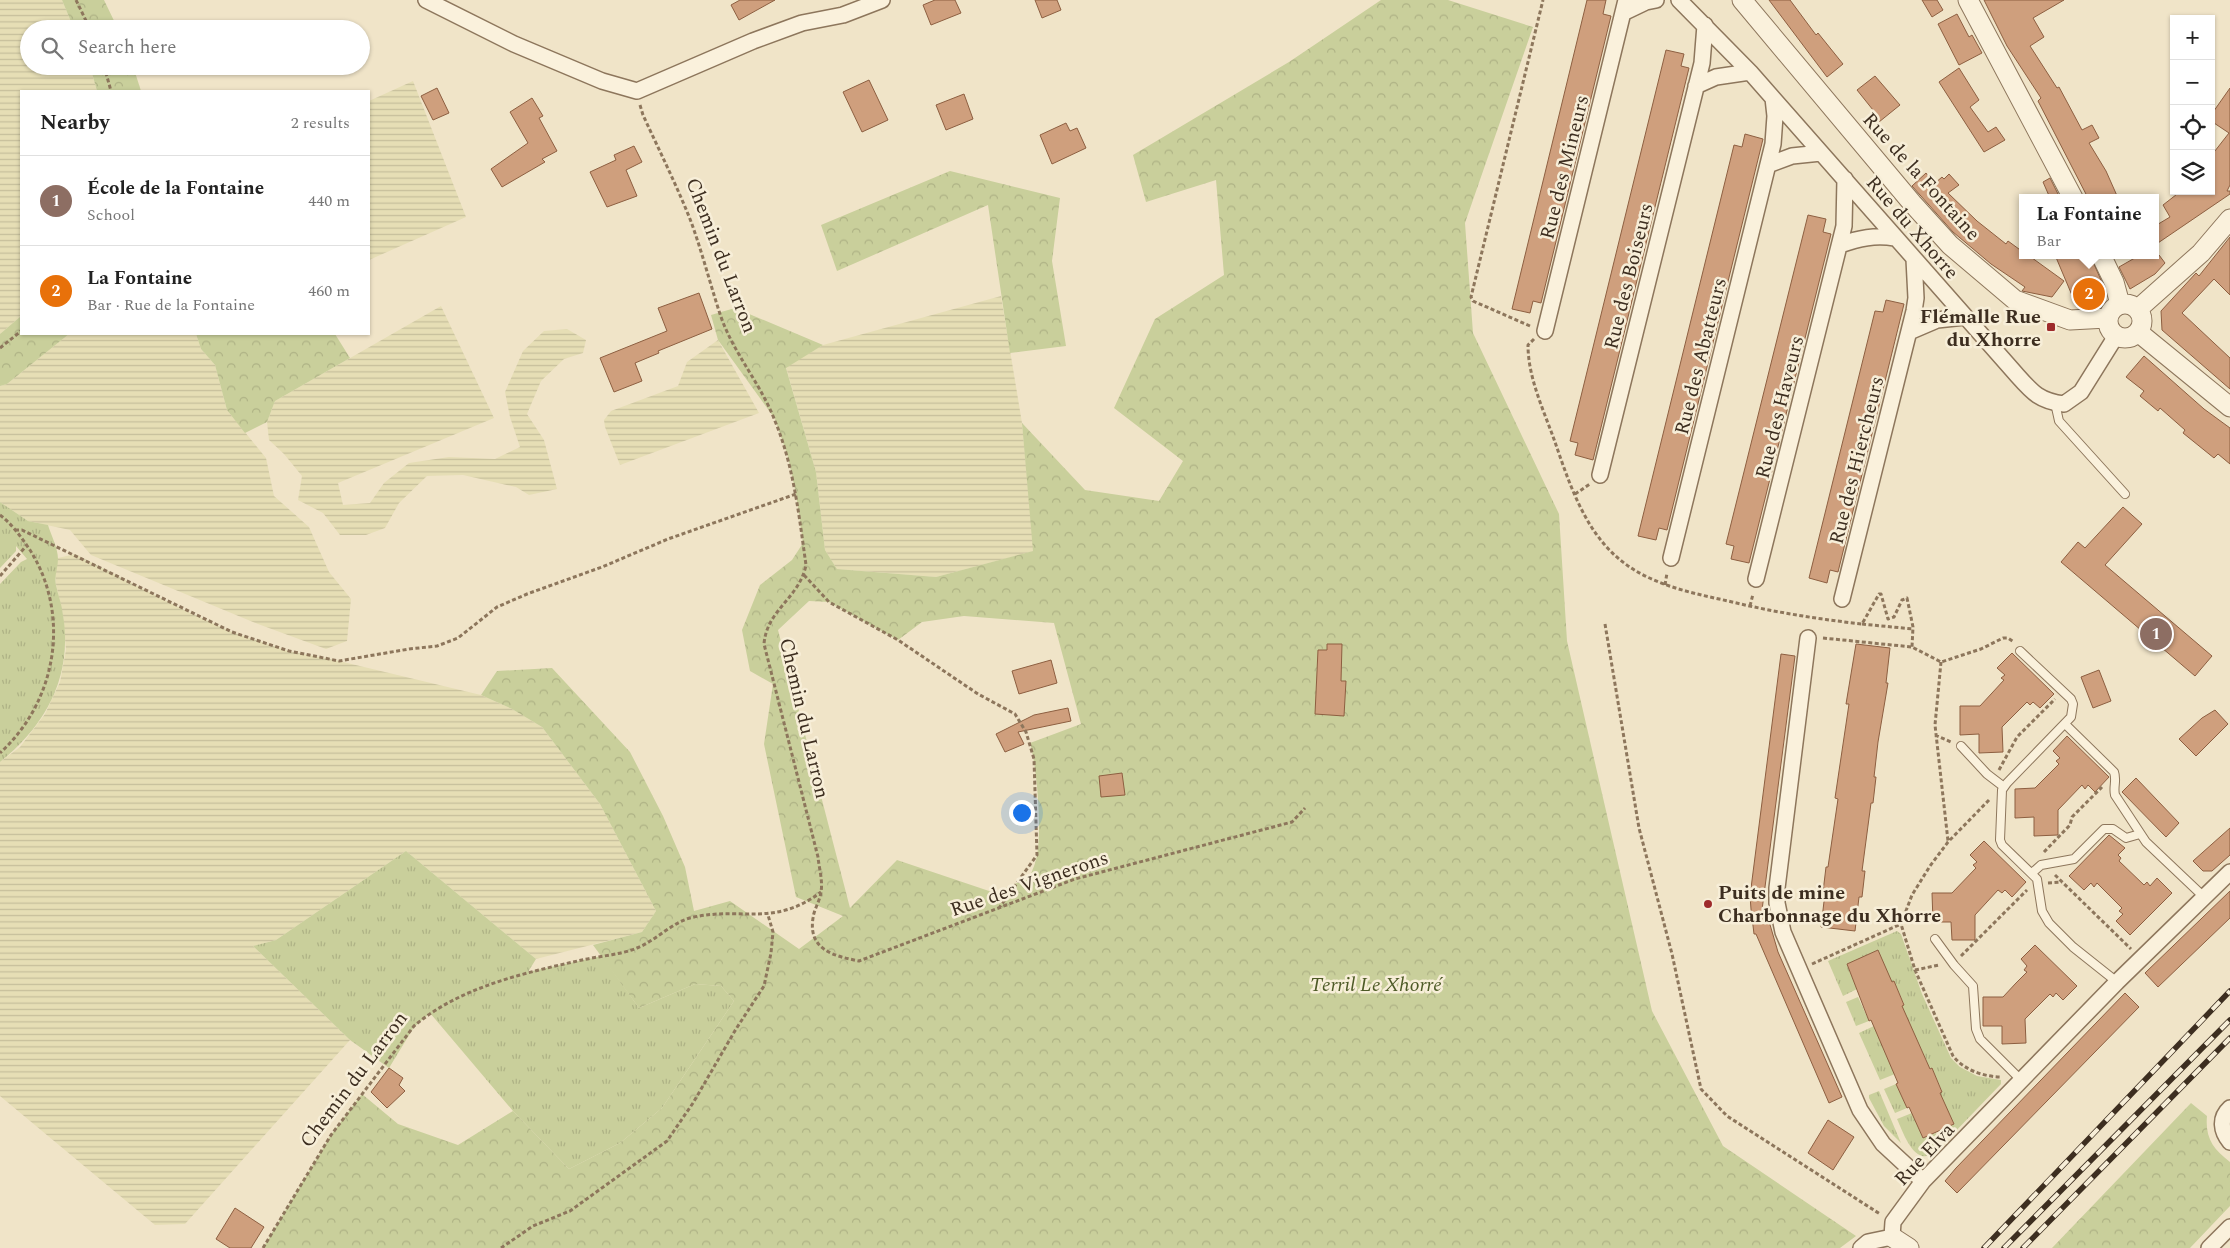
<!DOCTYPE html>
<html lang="en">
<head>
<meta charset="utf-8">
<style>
	body { margin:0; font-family:Spectral,serif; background:#f6f6f6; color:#222 }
	.controls { position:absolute; right:15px; top:15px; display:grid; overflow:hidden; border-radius:0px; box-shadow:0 1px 4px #0004 }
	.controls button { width:45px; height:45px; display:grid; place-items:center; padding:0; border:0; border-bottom:1px solid #e0e0e0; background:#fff; color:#222; font:25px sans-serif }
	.you { position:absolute; left:1021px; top:812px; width:18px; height:18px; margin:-12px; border:4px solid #fff; border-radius:50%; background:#1a73e8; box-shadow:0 0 0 8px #1a73e833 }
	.badge { display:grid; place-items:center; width:32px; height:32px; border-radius:50%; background:#1a73e8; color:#fff; font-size:16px; font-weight:700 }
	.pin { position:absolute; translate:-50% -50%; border:2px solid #fff; box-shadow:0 1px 5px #0006 }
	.popup { position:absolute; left:2019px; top:194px; width:140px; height:65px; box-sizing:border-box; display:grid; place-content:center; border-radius:0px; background:#fff; filter:drop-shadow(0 1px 4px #0005); font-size:16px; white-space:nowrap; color:#767676 }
	.popup b { font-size:19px; color:#222 }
	.popup::after { content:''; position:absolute; left:50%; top:100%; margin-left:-10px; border:10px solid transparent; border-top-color:#fff }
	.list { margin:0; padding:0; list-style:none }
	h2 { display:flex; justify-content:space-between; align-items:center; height:65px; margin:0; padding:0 20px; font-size:21px }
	h2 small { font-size:16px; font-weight:400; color:#767676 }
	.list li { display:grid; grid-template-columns:32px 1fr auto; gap:15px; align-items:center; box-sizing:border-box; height:90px; padding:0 20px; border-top:1px solid #e0e0e0 }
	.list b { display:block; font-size:19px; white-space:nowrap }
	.list p { margin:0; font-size:16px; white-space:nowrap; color:#767676 }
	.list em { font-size:16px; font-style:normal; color:#767676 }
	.icon { flex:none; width:28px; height:28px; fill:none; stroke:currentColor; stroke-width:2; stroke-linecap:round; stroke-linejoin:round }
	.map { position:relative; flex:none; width:2230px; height:1248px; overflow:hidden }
	.search { position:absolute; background:#fff; box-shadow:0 1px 4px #0004; left:20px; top:20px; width:350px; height:55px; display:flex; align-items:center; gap:12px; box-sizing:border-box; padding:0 18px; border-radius:28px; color:#767676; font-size:19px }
	.panel { position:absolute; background:#fff; box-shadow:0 1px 4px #0004; left:20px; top:90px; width:350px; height:245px; border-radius:0px }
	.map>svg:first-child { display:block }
</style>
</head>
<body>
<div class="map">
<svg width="2230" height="1248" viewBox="0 0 2230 1248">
	<defs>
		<pattern id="farmland-rules" width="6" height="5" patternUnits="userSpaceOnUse" patternTransform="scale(1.25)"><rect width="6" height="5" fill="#e6deb5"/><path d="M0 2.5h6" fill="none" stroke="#c6bf9b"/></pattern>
		<pattern id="grass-tufts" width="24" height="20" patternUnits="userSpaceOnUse" patternTransform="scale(1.25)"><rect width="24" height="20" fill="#c9cf9b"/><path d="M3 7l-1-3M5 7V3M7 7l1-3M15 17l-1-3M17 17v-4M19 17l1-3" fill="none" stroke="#aeb285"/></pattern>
		<pattern id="forest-crowns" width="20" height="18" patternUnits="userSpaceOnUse" patternTransform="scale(1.25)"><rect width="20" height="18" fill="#c9cf9b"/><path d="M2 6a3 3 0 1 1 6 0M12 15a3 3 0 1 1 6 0" fill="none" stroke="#aeb285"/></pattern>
	</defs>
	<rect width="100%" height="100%" fill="#f0e4c8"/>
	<!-- farmland -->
	<path fill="url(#farmland-rules)" d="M0,0H62L74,29H29V66H90L97,91H21V316L0,334Z
		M413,81L466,217L369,260V101Z
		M1001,296L1022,423L1034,551L936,577L837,569L825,550L816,472L786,367L823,345Z
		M441,306L494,418L338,483L343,505L370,503L384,483L409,463L449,457L495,459L520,447L510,417L505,392L523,351L544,331L567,329L586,340L583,353L564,359L541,381L527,414L544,440L557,489L529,495L516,487L463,475L427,476L399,503L385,528L366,535H340L323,513L298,500L302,476L284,454L269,440L267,422L275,401Z
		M69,334H196L201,349L215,365L227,410L266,458L274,496L309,527L329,572L351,599L347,641L326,649L258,624L91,555L70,530L28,521L0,502V386L7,384Z
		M718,340L759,413L620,465L605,427L604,420L611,411L678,386L687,362Z
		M75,554L184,610L232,632L288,651L339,661L481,695L512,709L542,727L600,804L656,911L642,932L536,959L406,851L276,940L253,946L350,1040L185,1224L155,1225L0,1096V762L20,747L45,714L60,682L66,650L63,615L56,584L55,568L58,558Z"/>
	<!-- grass -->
	<path fill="url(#grass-tufts)" d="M0,502L28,521L48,525C51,535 58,548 58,559C58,568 54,576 56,585C58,595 62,605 63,615C73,676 46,725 0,762V584L21,562L27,559L16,546V551L0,568Z
		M406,851L536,959L528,972L602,956L639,1008L695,984L721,986L734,1001L662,1108L620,1143L569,1169L513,1111L430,1013L414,1027L389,1068L350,1040L253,946L276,940Z
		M1897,931L1901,934L1922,994L1951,1058L1960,1067L1977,1076L2001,1080V1084L1951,1136L1948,1127L1954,1124L1939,1093L1942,1091L1932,1068L1928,1069L1927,1062L1901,1006L1904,1004L1894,981L1890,983L1878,950L1865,956L1866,958L1859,959L1847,964L1857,989L1843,996L1828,961Z
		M1858,997L1869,1021L1856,1026L1846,1002Z
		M1874,1026L1895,1074L1880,1080L1859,1033Z
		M1896,1084L1907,1108L1895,1113L1884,1089Z
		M1879,1091L1901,1143L1884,1126L1869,1098V1095Z
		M1912,1113L1923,1138L1936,1133L1939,1140L1935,1143L1938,1149C1916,1172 1904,1134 1897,1119Z"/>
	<!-- forest -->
	<path fill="url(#forest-crowns)" fill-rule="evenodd" d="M62,0H104L118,29H74Z
		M1381,0H1448L1533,27L1465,223L1473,333L1559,514L1567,641L1652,1011L1723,1146L1856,1236L1840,1248H263L331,1135L362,1094L398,1124L458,1145L513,1111L569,1169L620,1143L662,1108L734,1001L721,986L695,984L639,1008L593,945L642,932L656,911L600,804L542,727L512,709L481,695L497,671L552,668L630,752L663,816L685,867L694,911L730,901L799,949L843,916L796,897L764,744L773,684L750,671L742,630L760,585L792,560L803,543L796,494L788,457L775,419L718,340L711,315L735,308L823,345L786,368L816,472L825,550L837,569L936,577L1033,551L1022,423L1085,490L1159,501L1183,461L1114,408L1155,319L1224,275L1216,180L1146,202L1133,155L1289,62ZM809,601L829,602L898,640L922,622L964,616L1054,623L1081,724L1030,743C1037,767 1042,830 1037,855C1036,863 1032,870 1030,877L995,893L897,860L850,908L778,630Z
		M90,66H133L141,91H97Z
		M950,171L1060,198L1052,261L1066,346L1010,353L988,205L837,271L821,225Z
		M21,316V334H69L7,384L0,386V334Z
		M196,334H335L350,358L275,401L267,422L245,433L227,410L215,365L201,349Z
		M2191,1103L2207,1116C2205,1138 2213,1149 2230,1162V1206L2190,1248H2052Z"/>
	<!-- building -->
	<path fill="#cf9f7d" stroke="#8d5f41" d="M740,0H775L739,20L731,5Z
		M935,0H955L961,13L931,25L923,5Z
		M1035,0H1057L1061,10L1042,18Z
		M1587,0H1606L1603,14L1611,16L1541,303L1533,301L1530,313L1512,309Z
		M1769,0H1790L1816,35L1818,33L1843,64L1827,77Z
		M1922,0H1937L1943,10L1932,17Z
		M1984,0H2064L2033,18L2044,37L2030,46L2057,88L2059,87L2082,130L2092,125L2099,138L2089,143L2106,171L2118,198H2088L2038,101L2041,98L2007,46Z
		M1957,14L1969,37L1972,35L1982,53L1959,65L1938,24Z
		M1666,50L1684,54L1681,66L1689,68L1593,460L1575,455L1578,443L1570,441Z
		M1959,68L1979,100L1970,107L1988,132L1996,127L2005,140L1984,152L1939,82Z
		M1875,76L1900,105L1879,122L1871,112L1873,110L1857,90Z
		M869,80L888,120L862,132L843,92Z
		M437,88L449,113L433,120L421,96Z
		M2230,88V185L2227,191H2230V194L2155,245V226L2170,217L2163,205L2181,191H2211V156L2229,133L2211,121V115Z
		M964,94L973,119L946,130L936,105Z
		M532,98L543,116L539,118L557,151L542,159L545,162L502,187L491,169L528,143L510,112Z
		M1066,123L1070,131L1077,128L1086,148L1052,164L1040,135Z
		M1745,134L1763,139L1667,530L1659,528L1656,540L1638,536L1734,145L1742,147Z
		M634,146L642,162L626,170L637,196L607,207L590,172L616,160L614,155Z
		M1926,173L1934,184L1942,177L1944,179L1949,174L1959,185L1948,193L1977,221L2006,244L2008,241L2023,252V255H2028L2064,281L2052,297L2022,291L2025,287L1991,264L1953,232L1912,186Z
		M2050,178L2060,198H2050L2043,182Z
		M1808,215L1826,219L1823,232L1831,234L1749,563L1731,559L1734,546L1726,544Z
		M2230,237V295L2214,279L2182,313L2230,358V389L2162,330L2161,311L2196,273L2199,276Z
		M2055,255H2090L2104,287L2097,291L2095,295L2074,300Z
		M2140,255H2159L2165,263L2155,274L2130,289L2119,267Z
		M699,293L712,329L658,351L659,353L635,363L642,381L614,392L600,358L667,331L658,308Z
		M1886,300L1904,304L1838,572L1830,570L1827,583L1809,578L1875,311L1883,312Z
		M2144,356L2204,409L2230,428V464L2218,454L2214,458L2183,433L2185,430L2160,408L2158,411L2140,396L2144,391L2126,377Z
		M2123,507L2142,524L2105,565L2212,656L2195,676L2061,562L2078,542L2085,548Z
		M1327,644H1342L1341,681H1346L1344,716L1315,714L1318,650H1327Z
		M1856,644L1890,648L1886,683H1888L1878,742L1874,777H1876L1873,803H1871L1862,871H1865L1862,897H1859L1855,931L1821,927L1825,893L1823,892L1826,867H1828L1838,799L1835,798L1849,704H1846Z
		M2012,653L2054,694L2040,708L2033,702L2030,705L2027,702L2002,727L2003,752L1979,753V734L1960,735V706H1980L2004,680L2001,678L2005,675L1997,668Z
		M1781,654L1795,656L1762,910L1766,911L1778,952L1842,1097L1829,1103L1756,934H1754L1751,909L1750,896Z
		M1051,660L1057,683L1019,694L1012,671Z
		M2099,670L2111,701L2093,708L2081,677Z
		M1068,708L1071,721L1018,732L1024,744L1005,752L996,734L1034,715Z
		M2215,710L2228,724L2196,756L2179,739L2202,718Z
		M2067,736L2109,777L2095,792L2088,785L2085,789L2082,785L2058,810V835L2034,836V817L2015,818V789L2035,788L2059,764L2056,761L2060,758L2053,751Z
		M1122,773L1125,795L1101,797L1099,776Z
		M2136,778L2179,823L2166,837L2122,792Z
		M2230,828V855L2212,871H2203L2193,861Z
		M2109,835L2125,848L2118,855L2121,858L2119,861L2144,885L2147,882L2150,886L2157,878L2172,893L2130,935L2116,921L2123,914L2119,911L2122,908L2097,883L2094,887L2091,883L2084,890L2069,876Z
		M1984,841L2026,882L2012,897L2005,890L2002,893L1998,890L1975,915V940H1952L1951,922H1933L1932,893H1952L1976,868L1973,865L1977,862L1970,855Z
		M2230,891V918L2158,987L2145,973Z
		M2035,945L2077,986L2063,1000L2056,993L2053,997L2050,994L2025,1019L2026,1043L2002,1044V1026H1983V997H2003L2016,983L2027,972L2024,970L2027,966L2021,959Z
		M1878,950L1892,982L1894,981L1904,1005L1902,1006L1930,1069L1932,1068L1942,1092L1940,1093L1954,1124L1923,1138L1909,1107L1907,1108L1896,1084L1898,1083L1871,1020L1869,1021L1847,964Z
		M2125,993L2139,1007L1957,1193L1945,1181L1956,1168Z
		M389,1068L403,1078L399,1085L405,1091L387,1108L371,1092Z
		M1828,1120L1854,1137L1833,1170L1808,1153Z
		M235,1208L264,1227L251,1248H230L216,1239Z"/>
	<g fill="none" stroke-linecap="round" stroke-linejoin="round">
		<!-- service casing -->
		<g stroke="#8d765c" stroke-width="10">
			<path id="service" d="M2055,403L2059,421L2125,494
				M2020,651L2071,699L2073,704L2071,717L2007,783L2002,790L2000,840L2002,845L2037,879L2042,911L2049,923L2073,947L2117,982
				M2065,724L2114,772C2117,780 2113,787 2115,795L2146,842L2204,897
				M1961,746L1987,774L2004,787
				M2032,873L2041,865L2074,859L2104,829H2113L2126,838L2140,834
				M1935,939L1954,965L1973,986L1976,1029L1980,1039L2022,1081"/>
		</g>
		<!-- minor casing -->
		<g stroke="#8d765c" stroke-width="18">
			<path id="minor" d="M426,0L514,44L602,81L637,91L753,41L802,23L843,15L882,0
				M1679,0L1750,72L2016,374C2032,392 2039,401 2064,404L2081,392L2116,336
				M1623,13L1646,2L1656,0
				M1696,86L1716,77L1750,72
				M1768,165L1792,156L1821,153
				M1840,245C1859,238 1875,235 1895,238
				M1545,331L1626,0
				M1909,332L1937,320L1965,317
				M1600,475L1702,63L1705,25
				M1671,558L1773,144L1775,116L1773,98
				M1756,579L1844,226L1845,179
				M1842,599L1914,311L1916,298L1914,259
				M1808,638L1777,888V903L1783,932L1860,1110L1883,1144L1923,1181
				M2230,1108C2219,1118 2221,1131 2230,1142
				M1861,1248L1868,1242L1892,1237L1893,1222L1923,1181L2117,982L2230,872
				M2209,1248L2230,1227"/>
		</g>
		<!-- tertiary casing -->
		<g stroke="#8d765c" stroke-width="21">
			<path id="tertiary" d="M1742,0L1912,203L1950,245L2015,300L2070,320L2107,318
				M1968,0L2073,198
				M2101,255L2114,282L2120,304
				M2108 321a17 17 0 1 1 34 0a17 17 0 1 1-34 0Z
				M2138,309L2201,253L2230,219
				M2138,332L2230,407
				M1892,1237L1909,1248"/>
		</g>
		<!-- path -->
		<path stroke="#8d765c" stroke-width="3" stroke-dasharray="4 2.5" stroke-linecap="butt" d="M76,0L90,29
			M104,66L111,91
			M640,105L643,115C659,150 676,184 690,219C702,251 710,284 721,317C734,354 761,384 775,421C794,467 799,516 806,565C799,599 767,609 764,644L818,857C819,868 823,881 821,892C820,901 814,909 813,918C808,950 834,956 859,961L1075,879L1292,822L1305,808
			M1530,326L1473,301L1471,297L1543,0
			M1534,339L1528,345C1528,378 1544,411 1555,442C1567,477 1580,516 1604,544C1636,582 1683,591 1728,601C1773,612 1817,619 1862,624L1879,594H1881L1888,619L1894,617L1902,600L1907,598L1913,627L1912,647
			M0,348L21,331
			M1575,494L1590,484
			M0,515C12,524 21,537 30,550C71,615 57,701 0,753
			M15,530H22L232,632L289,651L339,661L409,649L437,646L458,638L497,607L527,594L602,567L668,539L796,494
			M804,575L829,602L898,640L978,694L1015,714L1026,732L1034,759L1037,855L999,908
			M0,576L27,545
			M1665,585L1667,573
			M1750,606L1753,594
			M1605,624L1639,828L1672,954L1701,1089L1727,1116L1880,1214
			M1862,624L1913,629
			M1823,638L1912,647L1941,662L1981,649L2003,638H2008L2014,642
			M1941,662L1935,725L1948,841
			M1935,735L1951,742
			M1999,770L2017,737L2055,699
			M1989,800L1948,842L1930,866L1912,895L1901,924L1915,970L1953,1056C1964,1070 1984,1077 2002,1077
			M2044,852L2070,825L2072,817L2102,787
			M2055,875L2131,949
			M2048,883L2062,882
			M1961,956L2027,890
			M1812,964L1901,924
			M1915,970L1939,965
			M263,1248L331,1135L414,1026C460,987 524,973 582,960C599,956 620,955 637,948C657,940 673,921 694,917C742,907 775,927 821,892
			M501,1248L533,1226L570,1211L667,1141L693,1103L736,1029L764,986L771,953L773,932L768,915"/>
		<!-- service -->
		<use href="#service" stroke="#faf1dc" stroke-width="8"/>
		<!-- minor -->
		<use href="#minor" stroke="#faf1dc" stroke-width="15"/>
		<!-- tertiary -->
		<use href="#tertiary" stroke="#faf1dc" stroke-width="19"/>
		<!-- rail casing -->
		<g stroke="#3d2e20" stroke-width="5.5">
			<path id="rail" d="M1984,1248L2230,991
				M2004,1248L2230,1020
				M2023,1248L2230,1038"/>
		</g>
		<!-- rail -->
		<use href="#rail" stroke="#f7eed8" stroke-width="4" stroke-dasharray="11" stroke-linecap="butt"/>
	</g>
	<!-- markers -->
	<g fill="#9e2a2b" stroke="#f7eed8" stroke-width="2">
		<rect x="2046" y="322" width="10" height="10" rx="2.5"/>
		<circle cx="1708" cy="904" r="5"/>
	</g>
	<g text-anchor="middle" stroke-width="5" stroke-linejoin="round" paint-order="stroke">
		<!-- street labels -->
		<g font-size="20" fill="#3d2e20" stroke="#f7eed8">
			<text transform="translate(1564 167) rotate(-76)" y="7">Rue des Mineurs</text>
			<text transform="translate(1922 176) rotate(48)" y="7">Rue de la Fontaine</text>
			<text transform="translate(1913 227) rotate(49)" y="7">Rue du Xhorre</text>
			<text transform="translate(722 255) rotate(69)" y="7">Chemin du Larron</text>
			<text transform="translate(1628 276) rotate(-76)" y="7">Rue des Boiseurs</text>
			<text transform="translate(1700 356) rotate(-76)" y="7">Rue des Abatteurs</text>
			<text transform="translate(1779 407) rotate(-76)" y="7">Rue des Haveurs</text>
			<text transform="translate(1856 460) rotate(-76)" y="7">Rue des Hiercheurs</text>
			<text transform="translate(805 718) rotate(77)" y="7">Chemin du Larron</text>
			<text transform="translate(1029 883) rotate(-19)" y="7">Rue des Vignerons</text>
			<text transform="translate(353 1079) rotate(-53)" y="7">Chemin du Larron</text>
			<text transform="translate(1924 1154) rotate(-47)" y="7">Rue Elva</text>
		</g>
		<!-- poi labels -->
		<g font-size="20" font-weight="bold" fill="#3d2e20" stroke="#f7eed8" text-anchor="end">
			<text x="2041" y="323">Flémalle Rue<tspan x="2041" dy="23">du Xhorre</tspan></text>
			<text x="1718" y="899" text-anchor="start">Puits de mine<tspan x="1718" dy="23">Charbonnage du Xhorre</tspan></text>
		</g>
		<!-- park labels -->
		<g font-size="20" font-style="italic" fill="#4d5a26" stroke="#f7eed8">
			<text x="1376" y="991">Terril Le Xhorré</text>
		</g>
	</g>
</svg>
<div class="controls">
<button>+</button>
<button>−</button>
<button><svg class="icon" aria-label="locate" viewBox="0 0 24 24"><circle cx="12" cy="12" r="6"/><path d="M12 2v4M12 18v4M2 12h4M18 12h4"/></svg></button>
<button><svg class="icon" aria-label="layers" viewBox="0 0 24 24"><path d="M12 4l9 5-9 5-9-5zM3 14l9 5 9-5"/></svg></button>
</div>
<div class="you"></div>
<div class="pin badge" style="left:2156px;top:634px;background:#8d6e63">1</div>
<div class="pin badge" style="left:2089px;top:294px;background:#e8710a">2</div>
<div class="popup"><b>La Fontaine</b>Bar</div>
<div class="search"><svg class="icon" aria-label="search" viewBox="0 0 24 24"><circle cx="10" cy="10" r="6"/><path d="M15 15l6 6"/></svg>Search here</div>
<section class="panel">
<h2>Nearby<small>2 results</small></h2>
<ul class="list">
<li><span class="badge" style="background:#8d6e63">1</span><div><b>École de la Fontaine</b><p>School</p></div><em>440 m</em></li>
<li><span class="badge" style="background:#e8710a">2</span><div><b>La Fontaine</b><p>Bar · Rue de la Fontaine</p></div><em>460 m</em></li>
</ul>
</section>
</div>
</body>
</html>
